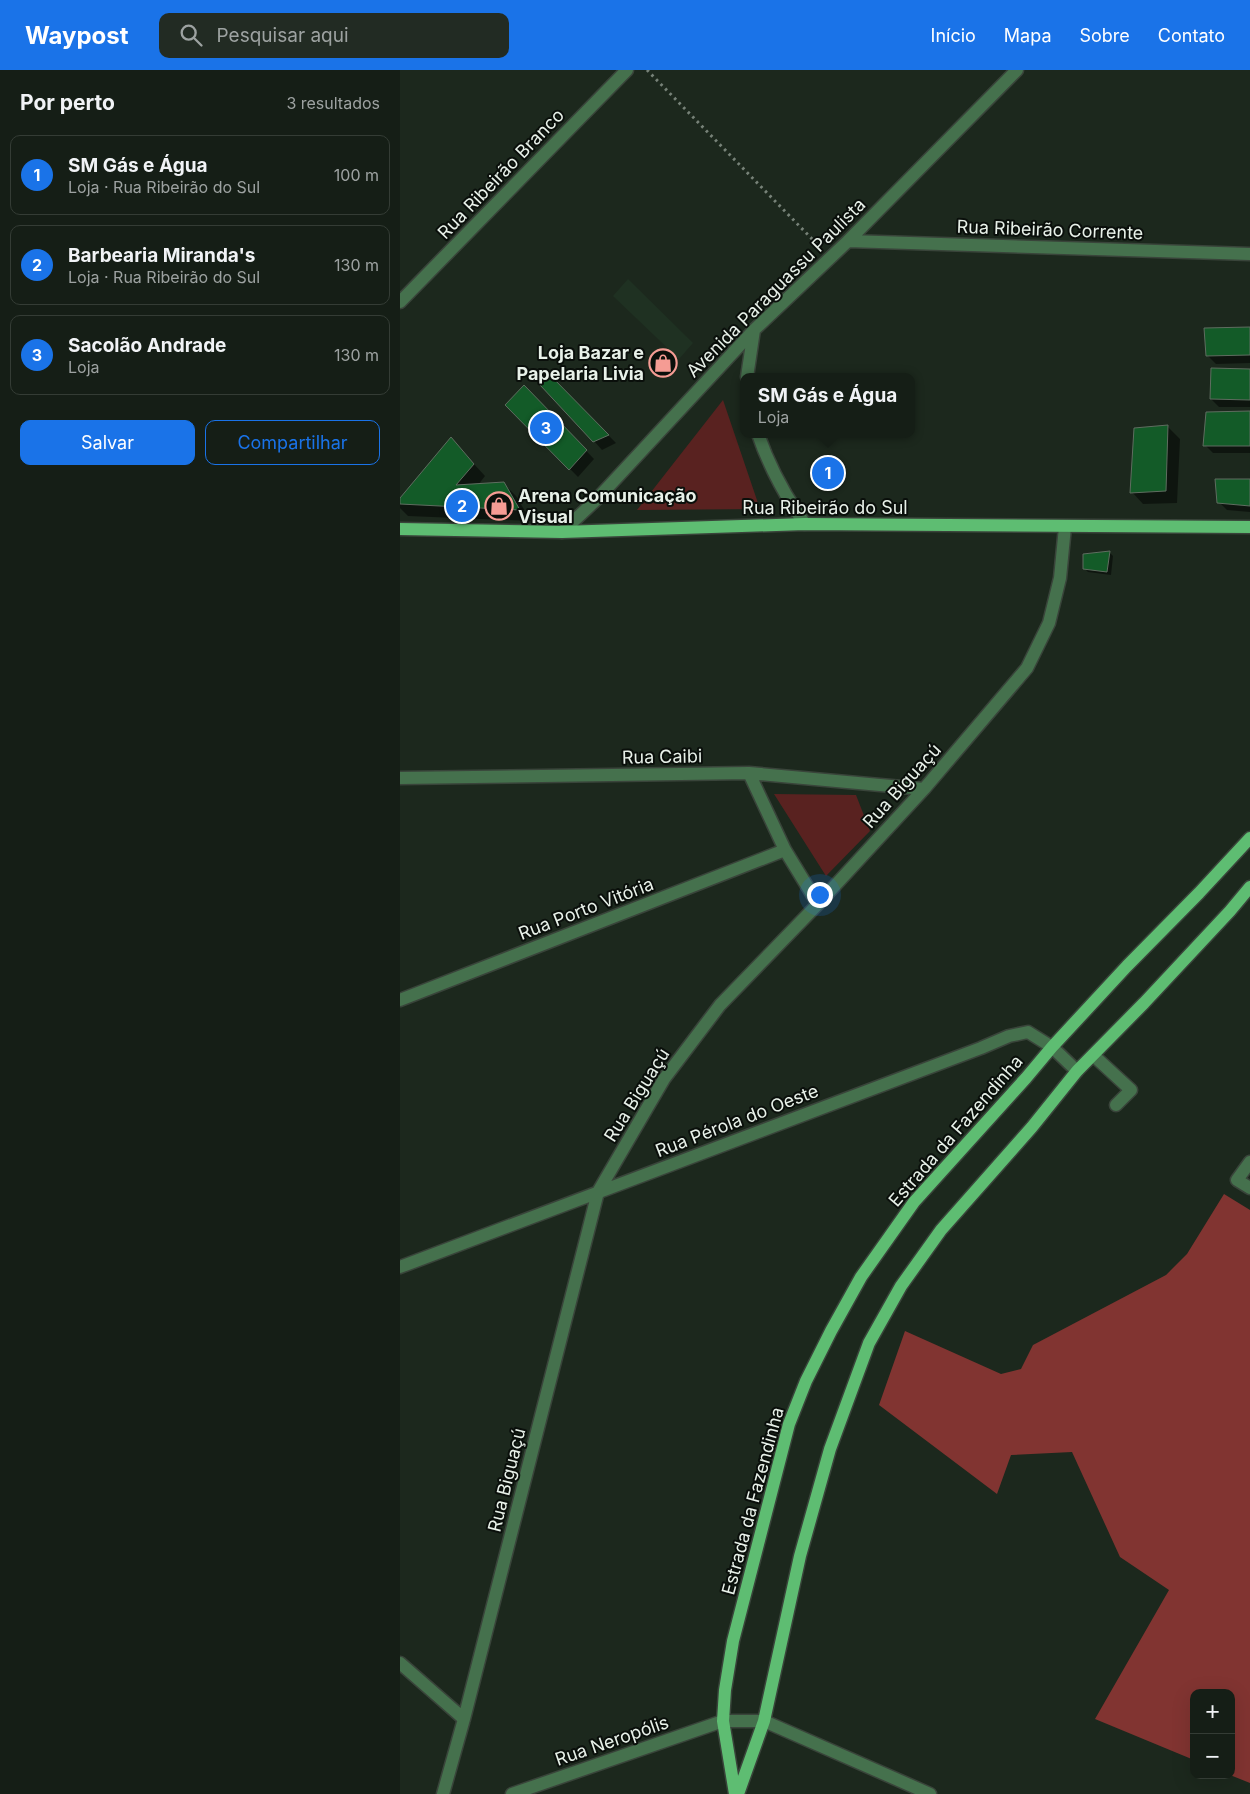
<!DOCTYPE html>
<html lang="pt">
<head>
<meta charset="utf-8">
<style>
	body { margin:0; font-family:Inter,sans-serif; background:#222b23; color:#f1f3f6 }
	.controls { position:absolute; right:15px; bottom:15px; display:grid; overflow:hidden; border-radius:10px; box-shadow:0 5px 20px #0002 }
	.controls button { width:45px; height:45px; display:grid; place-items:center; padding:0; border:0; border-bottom:1px solid #343c35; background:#151e16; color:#f1f3f6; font:25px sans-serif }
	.you { position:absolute; left:419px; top:824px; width:18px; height:18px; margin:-12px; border:4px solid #fff; border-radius:50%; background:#1a73e8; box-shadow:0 0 0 8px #1a73e833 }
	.badge { display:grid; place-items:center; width:32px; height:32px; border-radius:50%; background:#1a73e8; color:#fff; font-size:16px; font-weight:700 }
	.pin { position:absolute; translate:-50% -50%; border:2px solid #fff; box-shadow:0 1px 5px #0006 }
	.popup { position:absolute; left:340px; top:303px; width:175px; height:65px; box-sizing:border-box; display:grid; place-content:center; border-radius:10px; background:#151e16; filter:drop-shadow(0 1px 4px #0005); font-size:16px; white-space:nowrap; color:#9da2a1 }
	.popup b { font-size:19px; color:#f1f3f6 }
	.popup::after { content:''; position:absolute; left:50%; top:100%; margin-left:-10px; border:10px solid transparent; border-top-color:#151e16 }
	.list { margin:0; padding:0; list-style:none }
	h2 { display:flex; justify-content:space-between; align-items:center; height:65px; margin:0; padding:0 20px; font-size:21px }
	h2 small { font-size:16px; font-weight:400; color:#9da2a1 }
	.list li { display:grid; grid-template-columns:32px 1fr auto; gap:15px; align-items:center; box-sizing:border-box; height:80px; margin:0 10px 10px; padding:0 10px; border:1px solid #343c35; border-radius:10px }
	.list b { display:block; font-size:19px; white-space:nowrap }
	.list p { margin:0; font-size:16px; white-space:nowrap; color:#9da2a1 }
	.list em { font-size:16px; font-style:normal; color:#9da2a1 }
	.actions { display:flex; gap:10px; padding:15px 20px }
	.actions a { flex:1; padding:11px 0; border:1px solid #1a73e8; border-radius:10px; text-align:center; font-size:18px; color:#1a73e8 }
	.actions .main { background:#1a73e8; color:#fff }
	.icon { flex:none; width:28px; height:28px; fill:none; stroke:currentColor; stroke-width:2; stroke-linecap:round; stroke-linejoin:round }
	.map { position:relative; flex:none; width:850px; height:1724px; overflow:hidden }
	header { display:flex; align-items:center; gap:30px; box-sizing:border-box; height:70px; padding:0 25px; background:#1a73e8; color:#fff }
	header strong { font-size:24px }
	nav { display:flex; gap:28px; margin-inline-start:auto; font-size:18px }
	.search { width:350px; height:45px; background:#222b23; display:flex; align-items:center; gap:12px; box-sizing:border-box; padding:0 18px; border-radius:10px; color:#9da2a1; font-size:19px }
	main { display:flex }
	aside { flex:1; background:#151e16 }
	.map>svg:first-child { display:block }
</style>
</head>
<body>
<header>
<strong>Waypost</strong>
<div class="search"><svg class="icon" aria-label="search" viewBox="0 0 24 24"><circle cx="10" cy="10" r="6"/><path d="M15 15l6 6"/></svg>Pesquisar aqui</div>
<nav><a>Início</a><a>Mapa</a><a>Sobre</a><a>Contato</a></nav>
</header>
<main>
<aside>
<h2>Por perto<small>3 resultados</small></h2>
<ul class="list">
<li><span class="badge">1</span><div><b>SM Gás e Água</b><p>Loja · Rua Ribeirão do Sul</p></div><em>100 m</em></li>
<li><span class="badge">2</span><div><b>Barbearia Miranda's</b><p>Loja · Rua Ribeirão do Sul</p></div><em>130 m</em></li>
<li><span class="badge">3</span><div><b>Sacolão Andrade</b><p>Loja</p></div><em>130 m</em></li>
</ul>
<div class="actions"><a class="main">Salvar</a><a>Compartilhar</a></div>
</aside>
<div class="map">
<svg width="850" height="1724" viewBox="0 0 850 1724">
	<rect width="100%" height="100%" fill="#1c281d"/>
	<!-- built -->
	<path fill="#1f3122" d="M228,209L293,273L279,289L213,226Z"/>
	<!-- green -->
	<path fill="#592220" d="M323,330L360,439L237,440Z
		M374,724L456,725L470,761L426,806Z"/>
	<!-- forest -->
	<path fill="#813431" d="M824,1124L850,1140V1713L830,1705L831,1623H794V1690L695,1649L769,1520L720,1487L672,1382L611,1385L597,1424L479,1335L505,1261L601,1304L621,1299L633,1275L766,1205L787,1184Z"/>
	<!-- shadow -->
	<path fill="#0007" d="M850,258V293L816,294L808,286Z
		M850,300V337H819L811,329Z
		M157,313L216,373L202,380L194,371Z
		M124,316L194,389L178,407L107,335Z
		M850,342V383H813L805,375Z
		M768,357L780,369L777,433L743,434L732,422Z
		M51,369L85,406L78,415L104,414L116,426L131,451L8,446L0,438V430Z
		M850,410V442L827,440L819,432Z
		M709,482L713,486L711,505L688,502L684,498Z"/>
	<!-- building -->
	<path fill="#135b28" stroke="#5f6d60" d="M850,257V285L806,286L804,258Z
		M811,298L850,299V330L810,329Z
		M149,304L209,365L193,372L140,315Z
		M124,315L187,380L169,400L105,335Z
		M850,341V376H803L806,342Z
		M768,355L766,421L730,423L734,358Z
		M51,367L74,394L56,415L104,412L120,440L0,434V428Z
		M815,409H850V436L817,433Z
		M710,481L707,502L683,499V484Z"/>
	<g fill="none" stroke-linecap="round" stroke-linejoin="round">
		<!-- minor casing -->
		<g stroke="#39443a" stroke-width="15">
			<path id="minor" d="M448,171L850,184
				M0,232L227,0
				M347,307L354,260
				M358,364C369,396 385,426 405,454
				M162,462L197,429L354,260L448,171L617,0
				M349,703L385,780L418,834
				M0,708L349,703L524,719
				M0,930L385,780
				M693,985L731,1020L716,1035
				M850,1092L837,1110L850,1118
				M0,1197L581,978L609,966L628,962L652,977L677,1001
				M0,1593L64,1649
				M43,1724L64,1649L198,1122L264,1009L320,935L418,834L524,719L627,598L649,553L660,508L665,457
				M112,1724L323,1651H364L530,1724"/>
		</g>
		<!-- major casing -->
		<g stroke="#39443a" stroke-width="15">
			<path id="major" d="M0,459L162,462L405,454L850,457
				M335,1724L323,1651L325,1620L333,1571L389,1354L406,1311L431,1261L461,1207L514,1132L626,1008L652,977L727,896L799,823L850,768
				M338,1724L364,1651L400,1486L430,1379L469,1273L501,1216L541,1160L632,1057L677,1001L744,933L830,841L850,817"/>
		</g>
		<!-- path -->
		<path stroke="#778278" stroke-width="3" stroke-dasharray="2.5 4" stroke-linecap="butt" d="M247,0L416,173"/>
		<!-- minor -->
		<use href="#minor" stroke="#45714d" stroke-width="12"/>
		<!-- major -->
		<use href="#major" stroke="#5ebd72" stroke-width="12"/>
	</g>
	<!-- icons -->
	<defs>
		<g id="shop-ring" transform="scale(1.4375)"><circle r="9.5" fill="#0a0f0b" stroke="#f59c94" stroke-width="1.5"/><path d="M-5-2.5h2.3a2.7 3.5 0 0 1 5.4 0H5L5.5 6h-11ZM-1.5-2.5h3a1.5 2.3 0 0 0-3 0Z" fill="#f59c94"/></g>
	</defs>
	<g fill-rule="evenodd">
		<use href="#shop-ring" x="263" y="293"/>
		<use href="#shop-ring" x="99" y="436"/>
	</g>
	<g text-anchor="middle" stroke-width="4" stroke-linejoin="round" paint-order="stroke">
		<!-- street labels -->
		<g font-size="18" fill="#e8f1e9" stroke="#0a0f0b">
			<text transform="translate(101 104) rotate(-46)" y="6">Rua Ribeirão Branco</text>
			<text transform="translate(650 160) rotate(2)" y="6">Rua Ribeirão Corrente</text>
			<text transform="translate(376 218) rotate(-45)" y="6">Avenida Paraguassu Paulista</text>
			<text x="425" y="444">Rua Ribeirão do Sul</text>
			<text transform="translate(262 687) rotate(-1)" y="6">Rua Caibi</text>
			<text transform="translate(502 716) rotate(-48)" y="6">Rua Biguaçú</text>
			<text transform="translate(186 839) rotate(-21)" y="6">Rua Porto Vitória</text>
			<text transform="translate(237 1025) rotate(-58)" y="6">Rua Biguaçú</text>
			<text transform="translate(337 1051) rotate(-21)" y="6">Rua Pérola do Oeste</text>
			<text transform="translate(556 1061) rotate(-49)" y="6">Estrada da Fazendinha</text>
			<text transform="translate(107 1410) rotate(-76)" y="6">Rua Biguaçú</text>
			<text transform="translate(353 1431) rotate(-75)" y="6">Estrada da Fazendinha</text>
			<text transform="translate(212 1671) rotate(-19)" y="6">Rua Neropólis</text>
		</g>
		<!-- poi labels -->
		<g font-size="18" font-weight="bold" fill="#e8f1e9" stroke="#0a0f0b" text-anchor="end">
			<text x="244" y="289">Loja Bazar e<tspan x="244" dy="21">Papelaria Livia</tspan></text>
			<text x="118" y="432" text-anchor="start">Arena Comunicação<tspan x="118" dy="21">Visual</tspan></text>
		</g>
	</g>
</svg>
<div class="controls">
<button>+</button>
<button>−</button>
</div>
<div class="you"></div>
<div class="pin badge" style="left:428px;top:403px">1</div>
<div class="popup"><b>SM Gás e Água</b>Loja</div>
<div class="pin badge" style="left:62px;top:436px">2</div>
<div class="pin badge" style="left:146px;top:358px">3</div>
</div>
</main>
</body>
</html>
